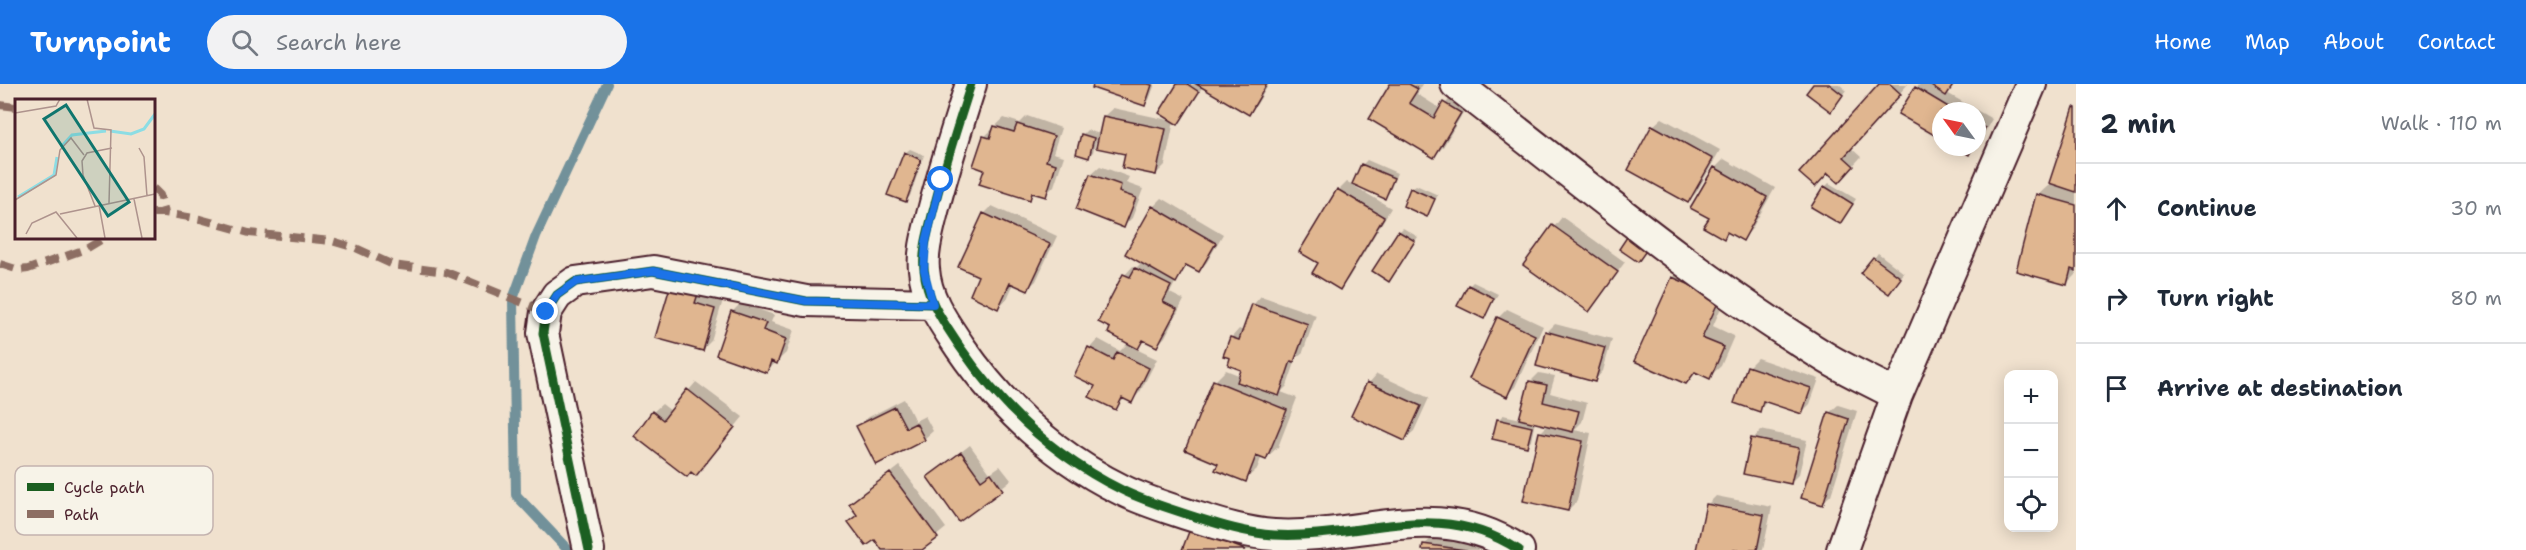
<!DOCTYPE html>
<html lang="en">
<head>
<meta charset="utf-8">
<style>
	body { margin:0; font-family:"Shantell Sans",sans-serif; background:#f2f2f3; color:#1f2937 }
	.controls { position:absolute; right:18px; bottom:18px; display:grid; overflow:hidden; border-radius:12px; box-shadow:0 3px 15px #0003 }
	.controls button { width:54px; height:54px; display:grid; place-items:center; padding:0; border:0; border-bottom:2px solid #e0e1e3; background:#fff; color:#1f2937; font:30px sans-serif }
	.compass { position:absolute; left:1932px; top:18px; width:54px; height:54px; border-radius:50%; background:#fff; box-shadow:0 3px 15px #0003; rotate:303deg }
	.stop { position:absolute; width:18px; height:18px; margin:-14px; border:4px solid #1a73e8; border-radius:50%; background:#fff }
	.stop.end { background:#1a73e8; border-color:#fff; box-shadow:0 2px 6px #0008 }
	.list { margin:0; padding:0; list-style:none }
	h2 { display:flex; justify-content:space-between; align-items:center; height:78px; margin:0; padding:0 24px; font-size:26px }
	h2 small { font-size:20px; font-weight:400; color:#747a83 }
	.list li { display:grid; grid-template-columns:39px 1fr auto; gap:18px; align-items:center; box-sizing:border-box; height:90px; padding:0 24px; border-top:2px solid #e0e1e3 }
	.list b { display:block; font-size:22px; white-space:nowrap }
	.list em { font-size:20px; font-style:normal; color:#747a83 }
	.icon { flex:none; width:33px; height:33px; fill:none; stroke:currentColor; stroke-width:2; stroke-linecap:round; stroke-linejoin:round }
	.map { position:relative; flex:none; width:2076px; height:466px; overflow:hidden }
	header { display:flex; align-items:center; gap:36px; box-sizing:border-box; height:84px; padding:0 30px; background:#1a73e8; color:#fff }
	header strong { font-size:28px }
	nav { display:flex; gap:33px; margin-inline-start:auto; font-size:21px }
	.search { width:420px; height:54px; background:#f2f2f3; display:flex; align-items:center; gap:15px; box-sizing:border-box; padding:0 21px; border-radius:33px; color:#747a83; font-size:22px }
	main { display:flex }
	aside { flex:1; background:#fff }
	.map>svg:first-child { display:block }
</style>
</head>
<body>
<header>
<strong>Turnpoint</strong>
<div class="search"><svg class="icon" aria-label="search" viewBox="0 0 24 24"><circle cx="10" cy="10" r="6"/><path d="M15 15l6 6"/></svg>Search here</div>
<nav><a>Home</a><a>Map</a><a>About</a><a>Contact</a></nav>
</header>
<main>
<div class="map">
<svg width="2076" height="466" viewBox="0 0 2076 466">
	<rect width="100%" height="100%" fill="#f0e1ce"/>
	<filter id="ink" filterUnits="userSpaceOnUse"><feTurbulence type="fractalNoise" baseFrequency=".0167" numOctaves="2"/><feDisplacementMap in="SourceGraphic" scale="12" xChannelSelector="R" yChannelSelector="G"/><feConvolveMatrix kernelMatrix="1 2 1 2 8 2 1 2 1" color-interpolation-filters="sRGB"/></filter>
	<g filter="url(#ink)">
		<!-- shadow -->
		<path fill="#0003" d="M1095,0H1155L1149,16L1145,20Z
			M1179,0H1269L1257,20L1249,29L1203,2L1182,35L1178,39L1174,37L1165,81L1156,90L1127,69L1097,54L1093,68L1089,72L1082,51L1087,46L1100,50L1104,32L1113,24L1173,37Z
			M1391,0H1423L1417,10L1441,25L1453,11L1468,20L1443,63L1434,72Z
			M1815,0H1839L1846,6L1835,21Z
			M1881,0H1908L1851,64L1861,73L1847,88L1828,87Z
			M1920,0H1956L1947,9L1992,35L1977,61V27H1941V53L1916,4Z
			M2076,23V190L2067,199L2038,111L2050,100Z
			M1027,32L1061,44L1053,69L1064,72L1054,102L1045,111L1036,108L1030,114L986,85L984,53L1004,34L1020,39Z
			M1662,34L1720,66L1696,109L1688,117L1653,42Z
			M910,65L924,71L910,112L906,116L905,69Z
			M1724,75L1775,104L1751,146L1743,155L1729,147L1723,153L1711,134L1693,124L1715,84Z
			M1367,76L1397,89L1389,109L1384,113L1355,100L1354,102L1391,124L1348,195L1340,204L1320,179L1339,106L1347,98L1354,101L1362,81Z
			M1100,82L1129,93L1126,99L1143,105L1132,134L1124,142L1078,124L1091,90Z
			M1829,99L1856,115L1840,139L1825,103Z
			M1416,101L1438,111L1427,131L1411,105Z
			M1162,114L1223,150L1207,178L1199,187L1189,180L1177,195L1170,209L1184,216L1165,253L1157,261L1145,255L1136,265L1157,275L1140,308L1131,317L1125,314L1116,324L1097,302L1090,264L1098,255L1120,267L1129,258L1125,191L1133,182L1136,184L1142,178L1153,123Z
			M992,122L1057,152L1036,197L1027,205L1014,199L1007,215L998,223L980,191L984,130Z
			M1562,133L1625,178L1589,226L1525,180Z
			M1403,144L1418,153L1389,196L1399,148Z
			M1878,169L1904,189L1893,204L1863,189Z
			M1684,182L1730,203L1713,242L1734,252L1721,282L1709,293L1696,287L1685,298L1673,194Z
			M673,197L703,211L723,216L711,257L702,266Z
			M1473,198L1498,210L1484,233L1469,202Z
			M1261,212L1316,231L1303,268L1297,273L1287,302L1281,308L1297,314L1278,363L1266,374L1262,372L1257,385L1245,396L1220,379L1215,297L1226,286L1241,292L1243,285L1232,273L1231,254L1239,245L1244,247L1253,221Z
			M741,219L774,231L771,238L794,246L786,269L767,287L732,228Z
			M1507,225L1543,242L1515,303L1506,311L1498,234Z
			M1555,240L1612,255L1603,287L1595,296L1547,248Z
			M1757,274L1819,295L1810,320L1801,329L1768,317L1759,326L1748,283Z
			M1539,289L1555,292L1550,309L1587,319L1582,338L1574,346L1591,349L1577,417L1568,426L1540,349L1548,341L1535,337L1531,357L1527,361L1498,336L1503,331L1521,335L1531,297Z
			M1377,290L1429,314L1414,347L1405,355L1369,299Z
			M696,298L743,333L696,390L653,328L662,320L671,327Z
			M904,315L915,337L925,332L933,347L924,355L858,342L867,334Z
			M1838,321L1857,327L1831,411L1822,419L1829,329Z
			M1761,346L1807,356L1799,390L1791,398L1753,355Z
			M970,361L990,389L1000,382L1011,396L960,436L929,393Z
			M900,382L946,444L919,466H884L851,420Z
			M1716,412L1772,423L1763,466H1698L1707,421Z
			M1191,446L1262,460L1260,466H1184Z
			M1433,453L1492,460L1491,466H1424V461Z"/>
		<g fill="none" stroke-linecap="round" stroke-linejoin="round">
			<!-- stream -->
			<path stroke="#72919a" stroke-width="10" d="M568,466L516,411L513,215L536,152L607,0"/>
		</g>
		<!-- building -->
		<path fill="#e0b690" stroke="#4a1f2b" stroke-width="1.5" d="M1093,0H1148L1152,1L1145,22L1092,4Z
			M1177,0H1187L1199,8L1178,41L1159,29Z
			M1196,0H1267L1249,31Z
			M1390,0H1409L1418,5L1409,19L1434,34L1443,18L1461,29L1434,74L1369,35Z
			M1813,0H1829L1843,11L1831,28L1806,9Z
			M1879,0H1890L1901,10L1844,73L1854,82L1839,99L1828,89L1815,103L1799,89Z
			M1928,0H1954L1946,12Z
			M1915,3L1955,27H1941V55L1898,30Z
			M2074,23L2076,24V108L2049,99Z
			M1103,32L1166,45L1156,91L1122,84L1125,70L1096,64Z
			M1017,40L1054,52L1046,77L1056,80L1046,113L1032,109L1030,116L979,100L984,86L973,82L983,52L990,54L994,42L1014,48Z
			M1977,40L1985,44L1977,57Z
			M1652,41L1713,75L1688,119L1628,86Z
			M1081,50L1094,54L1089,74L1076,70Z
			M1955,63H1973L1969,71Z
			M904,68L921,76L906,118L887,111Z
			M1361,80L1394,94L1385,115L1352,100Z
			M1714,83L1767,113L1743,157L1727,148L1724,155L1703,143L1709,134L1690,124Z
			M1090,90L1121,101L1119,108L1136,114L1124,144L1076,125Z
			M1824,102L1853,120L1840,140L1811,123Z
			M1410,104L1435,115L1427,133L1403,122Z
			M1337,105L1384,133L1340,206L1312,189L1318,179L1299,168Z
			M2036,110L2076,121V187L2071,185L2067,201L2016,187Z
			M1152,122L1216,159L1199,188L1186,181L1176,199L1125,170Z
			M983,129L1050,160L1028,207L1010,199L998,225L970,211L978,192L958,183Z
			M1552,141L1618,188L1589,228L1523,181Z
			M1398,147L1415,157L1389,198L1372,187Z
			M1629,150L1648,164L1638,178L1619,165Z
			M1873,173L1901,194L1889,210L1860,189Z
			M1135,184L1171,202L1163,218L1177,225L1157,263L1143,256L1138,265L1108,249L1110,244L1098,238L1123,190L1130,193Z
			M1672,193L1720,214L1702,254L1724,263L1710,295L1695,288L1686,300L1634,277Z
			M672,196L700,204L695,219L715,225L703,267L655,254Z
			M1468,201L1494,214L1484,235L1457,222Z
			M1252,220L1308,240L1294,278L1291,277L1279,312L1237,298L1241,286L1228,281L1230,274L1223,272L1230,253L1239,256Z
			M731,227L766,239L763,246L786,255L777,280L771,277L767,289L716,271Z
			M1497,233L1535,251L1507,313L1469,295Z
			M1545,247L1605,264L1595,298L1536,282Z
			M1088,263L1113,276L1117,268L1149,284L1132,319L1122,314L1116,326L1089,313L1095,302L1074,292Z
			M1747,282L1811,304L1802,330L1763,317L1760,328L1734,319Z
			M1213,296L1287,326L1266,376L1256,372L1246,398L1215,386L1218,380L1185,366Z
			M1529,297L1547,301L1543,318L1579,327L1573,348L1519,335Z
			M1367,298L1421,322L1405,357L1351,332Z
			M687,305L735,343L696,392L691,388L687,393L634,352L652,327L663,336Z
			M895,323L906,344L916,339L925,356L876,381L856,342Z
			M1828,328L1849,335L1823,421L1801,414Z
			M1497,335L1532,343L1527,363L1492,355Z
			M1539,348L1583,357L1568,427L1523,417Z
			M1751,354L1799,364L1791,400L1743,390Z
			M961,368L981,396L991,389L1003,406L959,438L927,393Z
			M890,389L938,454L922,466H882L875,456L866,462L848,438L857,431L849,420Z
			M1706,420L1764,431L1757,466H1696Z
			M1190,445L1246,466H1182Z
			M1423,460L1466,466H1422Z"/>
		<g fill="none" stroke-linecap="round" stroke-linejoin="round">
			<!-- minor casing -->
			<g stroke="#4a1f2b" stroke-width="34">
				<path id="minor" d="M971,0C957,44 943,87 932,131C928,148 922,168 924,185C926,215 944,239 960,263C1002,324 1055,373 1122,406C1142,416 1165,423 1186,430C1215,439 1244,449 1274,451C1361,456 1437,412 1519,466
					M1456,0C1576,92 1696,194 1825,273C1848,287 1873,298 1897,311
					M589,466L543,249L546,228L557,211L575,198L653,187L806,217L933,220
					M1842,466L1897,311L2031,0"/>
			</g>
			<!-- minor -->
			<use href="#minor" stroke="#f7f3e8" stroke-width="30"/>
			<!-- quiet -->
			<path stroke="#8d6e63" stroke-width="8" stroke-dasharray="15 8" stroke-linecap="butt" d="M0,21L16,23
				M153,104L160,111L165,129
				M153,129H165L200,135L249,149L332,157L356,164L393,181L446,188L546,228
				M0,180L19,186L28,185L86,165L106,153"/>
			<!-- cycleway casing -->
			<g stroke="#f7f3e8" stroke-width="13">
				<path id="cycleway" d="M971,0C957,44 943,87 932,131C928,148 922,168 924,185C926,215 944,239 960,263C1002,324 1055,373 1122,406C1142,416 1165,423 1186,430C1215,439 1244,449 1274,451C1361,456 1437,412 1519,466
					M589,466L543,249L546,228L557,211L575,198L653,187L806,217L933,220"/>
			</g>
			<!-- cycleway -->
			<use href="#cycleway" stroke="#1b5e20" stroke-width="9"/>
		</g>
	</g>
	<g fill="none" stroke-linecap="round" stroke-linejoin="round" filter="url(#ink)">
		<!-- route -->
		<path stroke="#1a73e8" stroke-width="8" d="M546,228L557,211L576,198L653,187L806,217L933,220L924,186L926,158L941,96"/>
	</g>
	<!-- overview -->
	<g transform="translate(15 15)">
		<rect width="140" height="140" fill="#f0e1ce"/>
		<path fill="none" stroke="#8cdde4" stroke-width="3" d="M95,32L116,35L129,30L140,15M46,48L57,36L91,32M3,98L39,76L42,58"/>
		<path fill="none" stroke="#ae938d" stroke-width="1.5" d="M72,0L79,29L96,31L94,104M0,14L41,7L45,0M124,49L129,58L132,97M119,100L127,139M0,101L41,76L45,51L56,39L69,56M84,106L90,139M80,107L68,76L67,62L72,54L97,49M45,115L140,95M11,135L17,124L41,113L62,139"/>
		<path fill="#0f766e" fill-opacity="0.15" stroke="#0f766e" stroke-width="3" d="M51,6L114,103L93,117L29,20Z"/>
		<rect width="140" height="140" fill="none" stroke="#4a1f2b" stroke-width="3"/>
	</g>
	<!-- legend -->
	<rect x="15" y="382" width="198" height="69" rx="9" fill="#f7f3e8" stroke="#c3b3af" stroke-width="1.5"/>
	<rect x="27" y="399" width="27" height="8" fill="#1b5e20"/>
	<rect x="27" y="426" width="27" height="8" fill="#8d6e63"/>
	<g font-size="16" fill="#4a1f2b">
		<text x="64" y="409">Cycle path</text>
		<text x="64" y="436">Path</text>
	</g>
</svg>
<div class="controls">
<button>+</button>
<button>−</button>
<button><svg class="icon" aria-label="locate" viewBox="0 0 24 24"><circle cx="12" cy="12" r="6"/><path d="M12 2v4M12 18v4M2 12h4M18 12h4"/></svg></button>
</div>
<svg class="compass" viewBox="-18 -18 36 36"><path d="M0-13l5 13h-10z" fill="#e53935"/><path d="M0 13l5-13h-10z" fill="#747a83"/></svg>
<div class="stop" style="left:941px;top:96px"></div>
<div class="stop end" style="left:546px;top:228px"></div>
</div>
<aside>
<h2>2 min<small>Walk · 110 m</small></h2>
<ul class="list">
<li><svg class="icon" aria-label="ahead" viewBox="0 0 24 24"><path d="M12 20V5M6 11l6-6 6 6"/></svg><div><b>Continue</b></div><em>30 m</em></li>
<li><svg class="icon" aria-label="right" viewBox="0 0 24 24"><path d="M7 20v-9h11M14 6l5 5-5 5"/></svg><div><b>Turn right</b></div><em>80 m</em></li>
<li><svg class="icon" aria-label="arrive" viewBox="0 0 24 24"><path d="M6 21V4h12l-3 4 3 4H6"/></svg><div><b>Arrive at destination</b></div></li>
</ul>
</aside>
</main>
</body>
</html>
